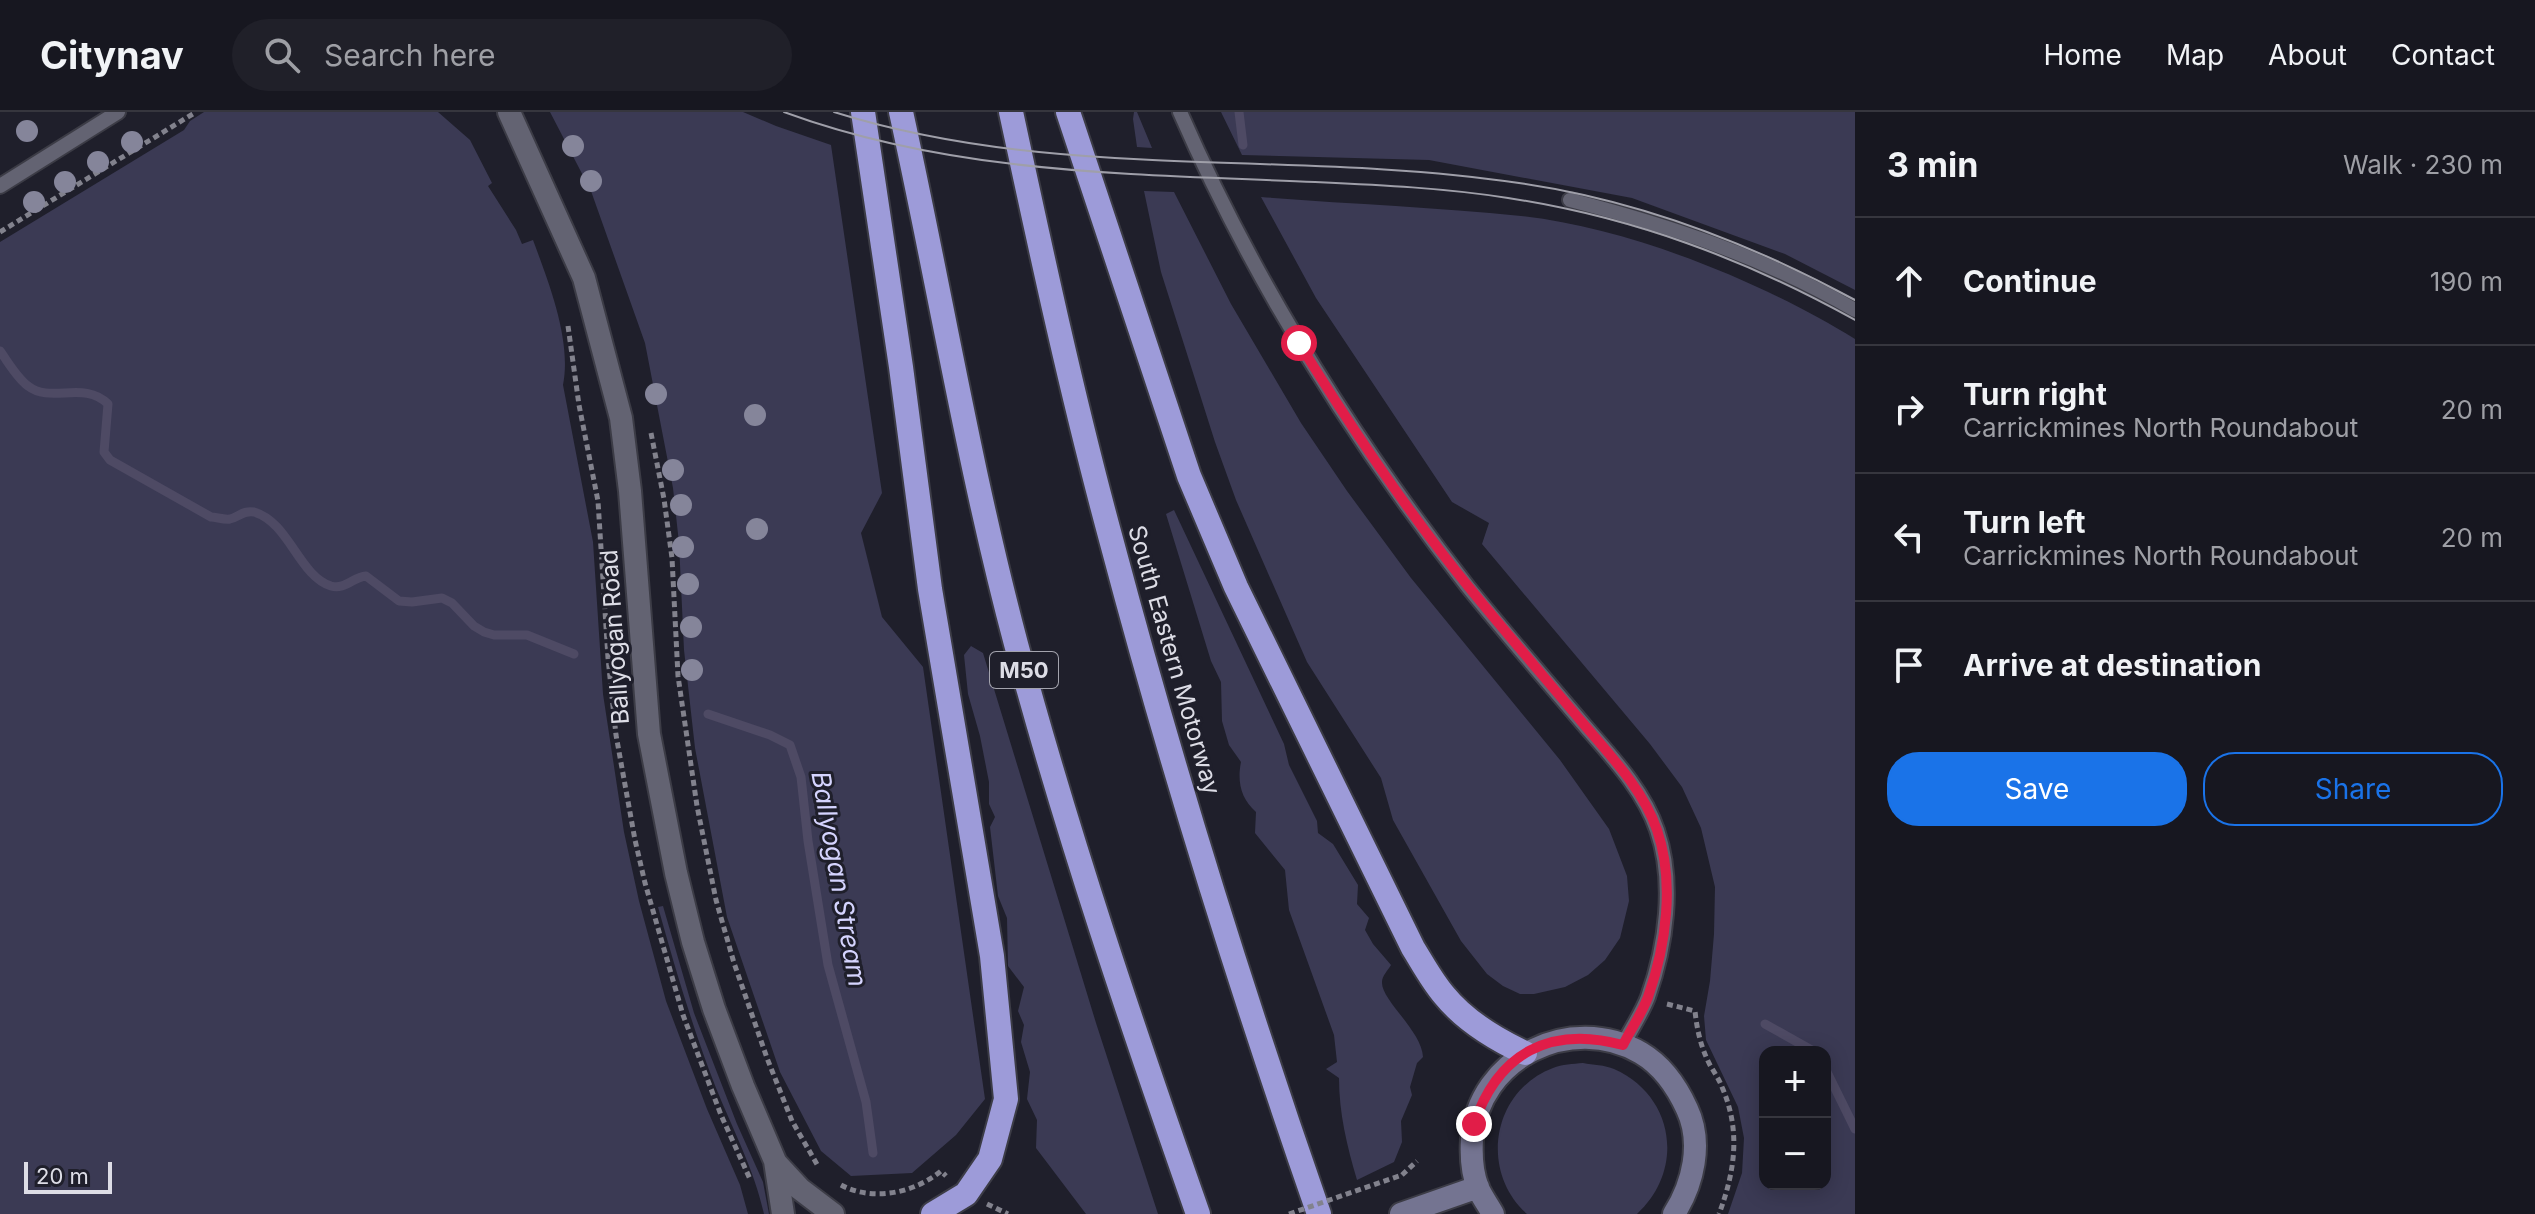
<!DOCTYPE html>
<html lang="en">
<head>
<meta charset="utf-8">
<style>
	body { margin:0; font-family:Inter,sans-serif; background:#202029; color:#f1f3f6 }
	.controls { position:absolute; right:24px; bottom:24px; display:grid; overflow:hidden; border-radius:16px; box-shadow:0 4px 20px #0003 }
	.controls button { width:72px; height:72px; display:grid; place-items:center; padding:0; border:0; border-bottom:2px solid #36363e; background:#171720; color:#f1f3f6; font:40px sans-serif }
	.scale { position:absolute; left:24px; bottom:20px; width:88px; box-sizing:border-box; padding-left:8px; border:4px solid #dddde6; border-top:0; font-size:22px; line-height:28px; white-space:nowrap; color:#dddde6; -webkit-text-stroke:6px #1f1f2b; paint-order:stroke }
	.stop { position:absolute; width:24px; height:24px; margin:-18px; border:6px solid #e11d48; border-radius:50%; background:#fff }
	.stop.end { background:#e11d48; border-color:#fff; box-shadow:0 2px 8px #0008 }
	.list { margin:0; padding:0; list-style:none }
	h2 { display:flex; justify-content:space-between; align-items:center; height:104px; margin:0; padding:0 32px; font-size:34px }
	h2 small { font-size:26px; font-weight:400; color:#9e9fa5 }
	.list li { display:grid; grid-template-columns:52px 1fr auto; gap:24px; align-items:center; box-sizing:border-box; height:128px; padding:0 32px; border-top:2px solid #36363e }
	.list b { display:block; font-size:30px; white-space:nowrap }
	.list p { margin:0; font-size:26px; white-space:nowrap; color:#9e9fa5 }
	.list em { font-size:26px; font-style:normal; color:#9e9fa5 }
	.actions { display:flex; gap:16px; padding:24px 32px }
	.actions a { flex:1; padding:18px 0; border:2px solid #1a73e8; border-radius:32px; text-align:center; font-size:28px; color:#1a73e8 }
	.actions .main { background:#1a73e8; color:#fff }
	.icon { flex:none; width:44px; height:44px; fill:none; stroke:currentColor; stroke-width:2; stroke-linecap:round; stroke-linejoin:round }
	.map { position:relative; flex:none; width:1855px; height:1102px; overflow:hidden }
	header { display:flex; align-items:center; gap:48px; box-sizing:border-box; height:112px; padding:0 40px; background:#171720; border-bottom:2px solid #36363e }
	header strong { font-size:38px }
	nav { display:flex; gap:44px; margin-inline-start:auto; font-size:28px }
	.search { width:560px; height:72px; background:#202029; display:flex; align-items:center; gap:20px; box-sizing:border-box; padding:0 28px; border-radius:44px; color:#9e9fa5; font-size:30px }
	main { display:flex }
	aside { flex:1; background:#171720 }
	.map>svg:first-child { display:block }
</style>
</head>
<body>
<header>
<strong>Citynav</strong>
<div class="search"><svg class="icon" aria-label="search" viewBox="0 0 24 24"><circle cx="10" cy="10" r="6"/><path d="M15 15l6 6"/></svg>Search here</div>
<nav><a>Home</a><a>Map</a><a>About</a><a>Contact</a></nav>
</header>
<main>
<div class="map">
<svg width="1855" height="1102" viewBox="0 0 1855 1102">
	<rect width="100%" height="100%" fill="#1f1f2b"/>
	<!-- green -->
	<path fill="#3b3a54" fill-rule="evenodd" d="M204,0H438L470,28L492,71L488,74L516,118L522,132L533,128C548,169 572,228 563,273L593,430L603,582L624,720L639,789L666,889L707,997L740,1073L748,1102H0V130L184,18L190,9Z
		M550,0H743L776,14L831,33L882,381L861,421L882,505L923,555L985,987L956,1023L912,1061L851,1064L821,1039L780,960L727,805L695,636L684,538L679,431L673,376L645,231L591,79Z
		M1134,0H1137L1152,36L1137,35L1133,7Z
		M1221,0H1855V178L1785,142L1632,86L1429,48L1242,43Z
		M1144,79L1174,80L1231,192L1301,311L1347,379L1411,466L1560,648L1609,717L1627,764L1629,789L1620,826L1605,848L1588,863L1565,875L1534,882H1520L1503,874L1487,862L1461,829L1393,708L1381,666L1307,550L1236,388L1215,330L1161,160Z
		M1261,85C1348,92 1435,95 1521,104C1630,116 1763,170 1855,227V1102H1728L1742,1061L1744,1026L1738,995L1706,928L1704,904L1710,869L1714,822L1715,775L1701,716L1682,675L1650,632L1482,432L1489,411L1452,390L1316,186ZM1765,940H1825V1072H1765Z
		M1174,398L1284,632L1289,653L1317,709L1318,721L1333,732L1358,773L1357,792L1369,806L1365,818L1373,832L1391,853C1388,858 1382,864 1382,870C1381,888 1422,919 1423,945L1417,951L1410,975L1412,983L1401,1009L1402,1030L1394,1050L1357,1068C1347,1034 1339,1001 1339,966L1326,957L1337,950L1334,923L1289,798L1285,758L1255,721L1256,700C1241,687 1237,670 1241,650L1229,633L1222,609L1221,570L1211,549L1166,402Z
		M971,534L983,541L1096,911L1158,1102H1086L1036,1036L1037,1008L1027,987L1030,960L1021,930L1024,913L1018,899L1024,875L1008,854L1007,806L998,784L990,715L995,705L989,692V670L980,624L968,582L964,543Z
		M663,794L694,901L737,1012L763,1070L769,1102H764C754,1057 733,1018 716,976C693,917 675,856 658,795Z
		M1583,951C1593,953 1605,953 1614,957C1675,984 1685,1058 1637,1102H1527C1479,1059 1492,979 1553,956C1562,952 1573,952 1583,951Z"/>
	<g fill="none" stroke-linecap="round" stroke-linejoin="round">
		<!-- stream -->
		<path stroke="#4e4a64" stroke-width="9" d="M1239,0L1243,33
			M0,239C8,250 17,266 28,274C51,292 84,268 108,292L104,340L110,348L211,405C216,405 224,408 230,407C238,405 244,398 254,400C289,410 299,464 331,474C345,478 353,465 366,464L399,489L412,490L442,486L452,491L474,514L484,520L494,523H527L574,542
			M708,602L770,623L790,633L801,665L808,729L828,853L866,990L873,1041
			M1765,912L1815,940
			M1825,956L1855,1017"/>
		<!-- service casing -->
		<g stroke="#3c3c46" stroke-width="18">
			<path id="service" d="M1180,0C1254,170 1354,329 1468,475C1506,522 1546,568 1585,614C1612,645 1644,679 1657,718C1675,770 1666,834 1648,885C1642,901 1631,917 1623,933
				M0,74L118,0
				M1570,88C1671,114 1764,145 1855,198"/>
		</g>
		<!-- tertiary casing -->
		<g stroke="#3c3c46" stroke-width="26">
			<path id="tertiary" d="M509,0L584,166L621,306L630,379L649,622L676,761L693,830L714,897L743,974L775,1049L783,1102
				M775,1050L800,1077L833,1102"/>
		</g>
		<!-- secondary casing -->
		<g stroke="#3c3c46" stroke-width="26">
			<path id="secondary" d="M1401,1102L1478,1075
				M1493,1102C1488,1093 1482,1085 1478,1076C1472,1061 1471,1043 1472,1027C1478,946 1571,900 1641,941C1663,954 1677,975 1687,997C1703,1031 1693,1072 1674,1102"/>
		</g>
		<!-- motorway casing -->
		<g stroke="#3c3c46" stroke-width="28">
			<path id="motorway" d="M863,0L901,255L930,477L992,844L1006,987L990,1047L966,1082L933,1102
				M901,0C940,177 969,356 1016,532C1068,725 1132,914 1198,1102
				M1011,0C1042,144 1073,288 1112,431C1172,657 1242,881 1319,1102
				M1068,0L1189,364L1236,475L1413,836C1423,852 1432,869 1444,883C1465,909 1495,927 1525,941"/>
		</g>
		<!-- path -->
		<path stroke="#82828d" stroke-width="5" stroke-dasharray="6 4" stroke-linecap="butt" d="M0,120L196,0
			M568,214L579,293L598,389L608,546L616,623L635,728L645,771L683,903L721,1003L750,1067
			M651,321L664,387L672,446L678,564L697,694L716,788L734,851L767,946L792,1009L818,1054
			M1667,892L1695,899C1697,918 1701,936 1710,953C1714,960 1719,967 1722,975C1741,1019 1735,1059 1719,1102
			M1402,1063L1417,1049
			M841,1073C873,1090 914,1081 941,1059L946,1064
			M987,1092L1008,1102"/>
		<!-- service -->
		<use href="#service" stroke="#636372" stroke-width="14"/>
		<!-- tertiary -->
		<use href="#tertiary" stroke="#636372" stroke-width="22"/>
		<!-- secondary -->
		<use href="#secondary" stroke="#747491" stroke-width="22"/>
		<!-- motorway -->
		<use href="#motorway" stroke="#9d9bd9" stroke-width="24"/>
		<!-- tram -->
		<path stroke="#9f9fa9" stroke-width="2" d="M784,0C955,63 1136,62 1315,70C1380,73 1445,76 1508,86C1633,105 1745,147 1855,208
			M834,0C1056,70 1292,37 1519,71C1638,88 1750,131 1855,188"/>
		<!-- path-bridge -->
		<path stroke="#82828d" stroke-width="5" stroke-dasharray="6 4" stroke-linecap="butt" d="M1289,1102L1402,1063"/>
	</g>
	<!-- trees -->
	<g fill="#85859a">
		<circle cx="27" cy="19" r="11"/>
		<circle cx="132" cy="30" r="11"/>
		<circle cx="573" cy="34" r="11"/>
		<circle cx="98" cy="50" r="11"/>
		<circle cx="591" cy="69" r="11"/>
		<circle cx="65" cy="70" r="11"/>
		<circle cx="34" cy="90" r="11"/>
		<circle cx="656" cy="282" r="11"/>
		<circle cx="755" cy="303" r="11"/>
		<circle cx="673" cy="358" r="11"/>
		<circle cx="681" cy="393" r="11"/>
		<circle cx="757" cy="417" r="11"/>
		<circle cx="683" cy="435" r="11"/>
		<circle cx="688" cy="472" r="11"/>
		<circle cx="691" cy="515" r="11"/>
		<circle cx="692" cy="558" r="11"/>
	</g>
	<g fill="none" stroke-linecap="round" stroke-linejoin="round">
		<!-- route -->
		<path stroke="#e11d48" stroke-width="10" d="M1299,231C1352,317 1408,401 1472,479C1508,523 1545,566 1581,609C1609,642 1643,677 1657,718C1675,770 1666,834 1648,885C1642,901 1631,917 1623,933C1550,913 1498,941 1474,1012"/>
	</g>
	<g text-anchor="middle" stroke-width="6" stroke-linejoin="round" paint-order="stroke">
		<!-- shield labels -->
		<rect fill="#1f1f2b" stroke="#a4a4ae" stroke-width="2" x="990" y="540" width="68" height="36" rx="6"/>
		<g font-size="22" font-weight="bold" fill="#dddde6">
			<text x="1024" y="566">M50</text>
		</g>
		<!-- street labels -->
		<g font-size="24" fill="#dddde6" stroke="#1f1f2b">
			<text transform="translate(615 525) rotate(-94)" y="8">Ballyogan Road</text>
			<text transform="translate(1174 548) rotate(74)" y="8">South Eastern Motorway</text>
		</g>
		<!-- water labels -->
		<g font-size="26" font-style="italic" fill="#d5d4fe" stroke="#1f1f2b">
			<text transform="translate(839 767) rotate(80)" y="9">Ballyogan Stream</text>
		</g>
	</g>
</svg>
<div class="controls">
<button>+</button>
<button>−</button>
</div>
<div class="scale">20 m</div>
<div class="stop" style="left:1299px;top:231px"></div>
<div class="stop end" style="left:1474px;top:1012px"></div>
</div>
<aside>
<h2>3 min<small>Walk · 230 m</small></h2>
<ul class="list">
<li><svg class="icon" aria-label="ahead" viewBox="0 0 24 24"><path d="M12 20V5M6 11l6-6 6 6"/></svg><div><b>Continue</b></div><em>190 m</em></li>
<li><svg class="icon" aria-label="right" viewBox="0 0 24 24"><path d="M7 20v-9h11M14 6l5 5-5 5"/></svg><div><b>Turn right</b><p>Carrickmines North Roundabout</p></div><em>20 m</em></li>
<li><svg class="icon" aria-label="left" viewBox="0 0 24 24"><path d="M17 20v-9H6M10 6l-5 5 5 5"/></svg><div><b>Turn left</b><p>Carrickmines North Roundabout</p></div><em>20 m</em></li>
<li><svg class="icon" aria-label="arrive" viewBox="0 0 24 24"><path d="M6 21V4h12l-3 4 3 4H6"/></svg><div><b>Arrive at destination</b></div></li>
</ul>
<div class="actions"><a class="main">Save</a><a>Share</a></div>
</aside>
</main>
</body>
</html>
